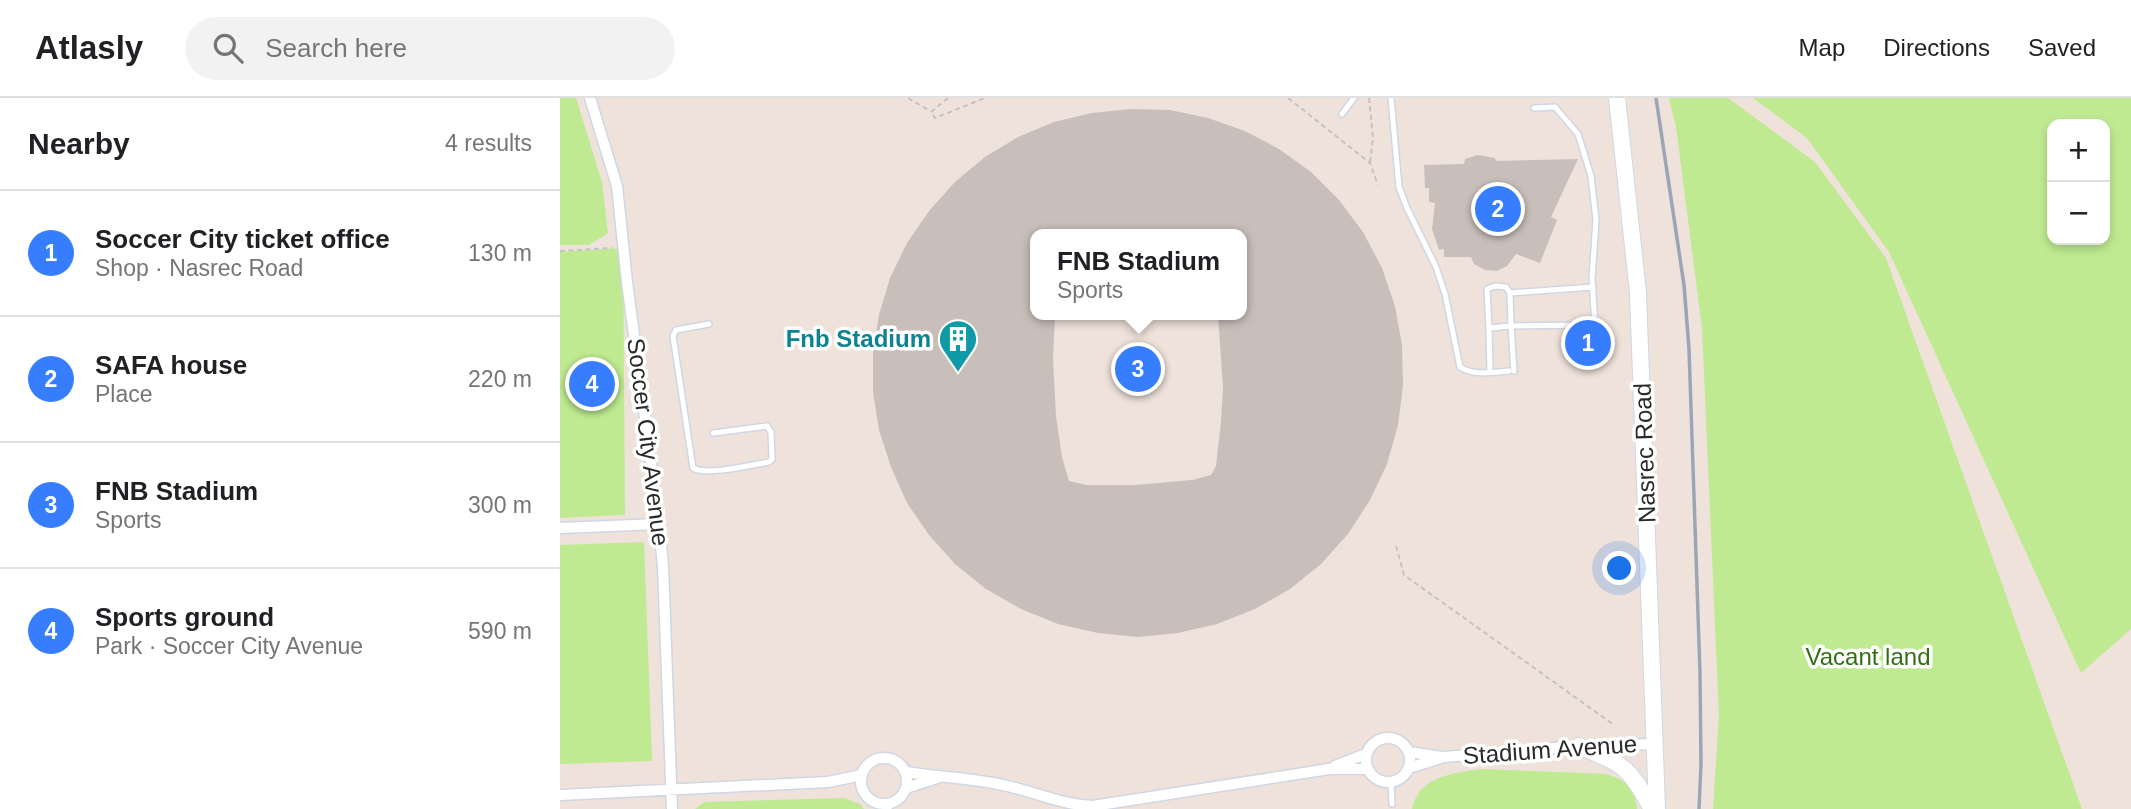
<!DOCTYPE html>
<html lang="en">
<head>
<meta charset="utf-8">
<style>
	body { margin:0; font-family:Helvetica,sans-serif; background:#f2f2f2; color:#202124 }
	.controls { position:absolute; right:21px; top:21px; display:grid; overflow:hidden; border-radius:14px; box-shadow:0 4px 10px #0003 }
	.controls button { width:63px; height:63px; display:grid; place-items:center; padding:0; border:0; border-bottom:2px solid #e0e0e0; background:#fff; color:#202124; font:35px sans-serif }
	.you { position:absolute; left:1060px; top:471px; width:24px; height:24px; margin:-18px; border:5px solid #fff; border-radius:50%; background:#1a73e8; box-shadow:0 0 0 10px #1a73e833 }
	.badge { display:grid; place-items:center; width:46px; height:46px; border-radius:50%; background:#367eff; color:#fff; font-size:23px; font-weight:700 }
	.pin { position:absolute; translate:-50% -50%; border:4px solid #fff; box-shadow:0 2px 7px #0006 }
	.popup { position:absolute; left:470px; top:131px; width:217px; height:91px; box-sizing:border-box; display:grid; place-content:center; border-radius:14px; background:#fff; filter:drop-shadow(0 2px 5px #0005); font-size:23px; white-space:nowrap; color:#757577 }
	.popup b { font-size:26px; color:#202124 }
	.popup::after { content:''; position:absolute; left:50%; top:100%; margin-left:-14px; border:14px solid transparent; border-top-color:#fff }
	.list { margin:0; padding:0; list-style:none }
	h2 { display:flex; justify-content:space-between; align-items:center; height:91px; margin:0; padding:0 28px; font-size:30px }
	h2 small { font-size:23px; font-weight:400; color:#757577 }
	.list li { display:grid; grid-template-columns:46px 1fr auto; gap:21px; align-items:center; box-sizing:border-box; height:126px; padding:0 28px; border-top:2px solid #e0e0e0 }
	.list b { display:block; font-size:26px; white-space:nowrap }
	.list p { margin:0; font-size:23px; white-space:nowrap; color:#757577 }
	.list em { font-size:23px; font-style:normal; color:#757577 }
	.icon { flex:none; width:38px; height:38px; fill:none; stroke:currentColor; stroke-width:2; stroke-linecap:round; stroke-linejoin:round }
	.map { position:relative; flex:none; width:1571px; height:711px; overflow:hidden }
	header { display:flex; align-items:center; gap:42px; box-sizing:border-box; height:98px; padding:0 35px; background:#fff; border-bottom:2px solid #e0e0e0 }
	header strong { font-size:33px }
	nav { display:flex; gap:38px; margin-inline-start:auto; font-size:24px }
	.search { width:490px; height:63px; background:#f2f2f2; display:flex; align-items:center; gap:18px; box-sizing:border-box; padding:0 24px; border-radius:38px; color:#757577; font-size:26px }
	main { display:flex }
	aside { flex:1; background:#fff }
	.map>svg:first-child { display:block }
</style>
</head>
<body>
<header>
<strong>Atlasly</strong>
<div class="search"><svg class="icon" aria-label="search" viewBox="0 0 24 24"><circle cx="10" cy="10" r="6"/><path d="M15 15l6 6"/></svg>Search here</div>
<nav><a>Map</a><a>Directions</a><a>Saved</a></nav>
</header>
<main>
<aside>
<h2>Nearby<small>4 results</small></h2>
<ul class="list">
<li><span class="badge">1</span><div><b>Soccer City ticket office</b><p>Shop · Nasrec Road</p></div><em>130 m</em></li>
<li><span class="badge">2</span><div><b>SAFA house</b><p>Place</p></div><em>220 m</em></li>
<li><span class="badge">3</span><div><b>FNB Stadium</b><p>Sports</p></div><em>300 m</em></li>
<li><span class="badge">4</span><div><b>Sports ground</b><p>Park · Soccer City Avenue</p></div><em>590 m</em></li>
</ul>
</aside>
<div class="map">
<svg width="1571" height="711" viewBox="0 0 1571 711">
	<rect width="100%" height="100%" fill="#eee2da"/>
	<!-- green -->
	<path fill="#bfea91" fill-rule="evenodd" d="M0,0H16L42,84L48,135L29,147H0Z
		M1109,0H1168L1255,64L1326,160L1522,711H1153L1159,618L1142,230L1116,29Z
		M1193,0H1571V531L1521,575L1329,154L1247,40ZM1492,26H1545V142H1492Z
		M63,150L65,417L0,420V154Z
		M84,444L92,663L0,666V447Z
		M920,671L1046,676C1067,683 1074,688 1077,711H852C859,678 891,676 920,671Z
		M284,700L300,706L304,711H135L144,704Z"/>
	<!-- building -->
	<path fill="#c9bfba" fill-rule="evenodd" d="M571,11L610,12L648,20L685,33L719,51L751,74L779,102L803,134L822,170L835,208L842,247L843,288L838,327L827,366L810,402L788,436L761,466L730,491L695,511L657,526L618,535L578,539L538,535L498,526L461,511L426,491L395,466L369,437L347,405L331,369L319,332L313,294V255L319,217L330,180L347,145L369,113L395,84L425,59L458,39L494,24L532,15ZM475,136H681V217H658L663,290L661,324L656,368L651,377L632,382L575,387H526L509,383L502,359L496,318L493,261L495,217H475Z
		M918,57L935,60L936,63L1018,61L991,119L997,122L980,165L956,156L947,168L937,173L925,172L914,166L911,159H884V151L879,152L872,131L875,105L869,104V90H865L864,67L904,66L905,61Z"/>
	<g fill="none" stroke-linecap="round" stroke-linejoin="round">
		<!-- service casing -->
		<g stroke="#cfd7e4" stroke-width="8">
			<path id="service" d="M831,0L839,89L847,110L876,169L885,196L900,269C913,278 934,274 949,273
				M782,16L794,0
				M149,226L116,232L113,238L133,370C147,378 191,367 209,364L212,361L211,334L207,328L153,335
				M929,230L927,191L935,188L946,189L950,195
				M954,273L951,228L1035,227L1032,181L1036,122L1031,78L1018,36L995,9L974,10
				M930,274L929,230L951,228L950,195L1033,189
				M831,684L832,706
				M329,711V705"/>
		</g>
		<!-- minor casing -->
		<g stroke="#cfd7e4" stroke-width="13">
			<path id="minor" d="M30,0L57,88L67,184L99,426L103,468L112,711
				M0,430L99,426
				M806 662a22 22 0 1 1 44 0a22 22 0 1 1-44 0Z
				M849,654L882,659
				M301 683a23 23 0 1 1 46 0a23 23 0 1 1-46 0Z
				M775,668L806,656
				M849,670L884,659L1019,648L1095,646
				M346,674C378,679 411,680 443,687C473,693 501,707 533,708L769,671H807
				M346,690L377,680
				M0,697L268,684L302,677"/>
		</g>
		<!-- secondary casing -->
		<g stroke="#cfd7e4" stroke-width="18">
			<path id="secondary" d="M1057,0L1078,195L1097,711
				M1019,648C1065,668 1067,666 1092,711"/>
		</g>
		<!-- path -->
		<path stroke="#c3c3c3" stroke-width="2" stroke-dasharray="5 3.5" stroke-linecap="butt" d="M348,0L370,13
			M388,0L371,14L375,20L425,0
			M728,0L810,65L818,87
			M809,0L813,40L810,65
			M0,153L52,150
			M836,448L844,477L1054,627"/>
		<!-- service -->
		<use href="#service" stroke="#fff" stroke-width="5"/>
		<!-- minor -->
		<use href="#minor" stroke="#fff" stroke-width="10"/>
		<!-- secondary -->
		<use href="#secondary" stroke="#fff" stroke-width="16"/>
		<!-- rail -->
		<path stroke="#9ca5b6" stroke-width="3.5" d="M1096,0L1124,187L1129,251L1140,575L1141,666L1139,711"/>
	</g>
	<!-- icons -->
	<defs>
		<g id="building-pin" transform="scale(2.0125)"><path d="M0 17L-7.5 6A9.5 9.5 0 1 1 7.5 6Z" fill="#0f9aa8" stroke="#fff"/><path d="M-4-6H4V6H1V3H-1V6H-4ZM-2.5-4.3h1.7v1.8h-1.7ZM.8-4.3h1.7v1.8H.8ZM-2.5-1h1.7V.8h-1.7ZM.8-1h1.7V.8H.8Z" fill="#fff"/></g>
	</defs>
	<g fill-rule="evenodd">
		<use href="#building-pin" x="398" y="241"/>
	</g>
	<g text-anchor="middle" stroke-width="7" stroke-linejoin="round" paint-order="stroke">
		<!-- culture labels -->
		<g font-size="24" font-weight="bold" fill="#0d838f" stroke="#fff" text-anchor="end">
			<text x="371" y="249">Fnb Stadium</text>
		</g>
		<!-- street labels -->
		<g font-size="24" fill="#2a2a2a" stroke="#fff">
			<text transform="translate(88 344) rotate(83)" y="8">Soccer City Avenue</text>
			<text transform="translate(1085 355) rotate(-92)" y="8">Nasrec Road</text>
			<text transform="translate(990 652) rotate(-4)" y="8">Stadium Avenue</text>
		</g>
		<!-- park labels -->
		<g font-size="24" fill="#356e12" stroke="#fff">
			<text x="1308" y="567">Vacant land</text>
		</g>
	</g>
</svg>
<div class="controls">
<button>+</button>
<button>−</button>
</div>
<div class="you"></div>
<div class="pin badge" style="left:1028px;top:245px">1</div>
<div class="pin badge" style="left:938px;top:111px">2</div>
<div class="pin badge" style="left:578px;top:271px">3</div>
<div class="popup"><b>FNB Stadium</b>Sports</div>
<div class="pin badge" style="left:32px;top:286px">4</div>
</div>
</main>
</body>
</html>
